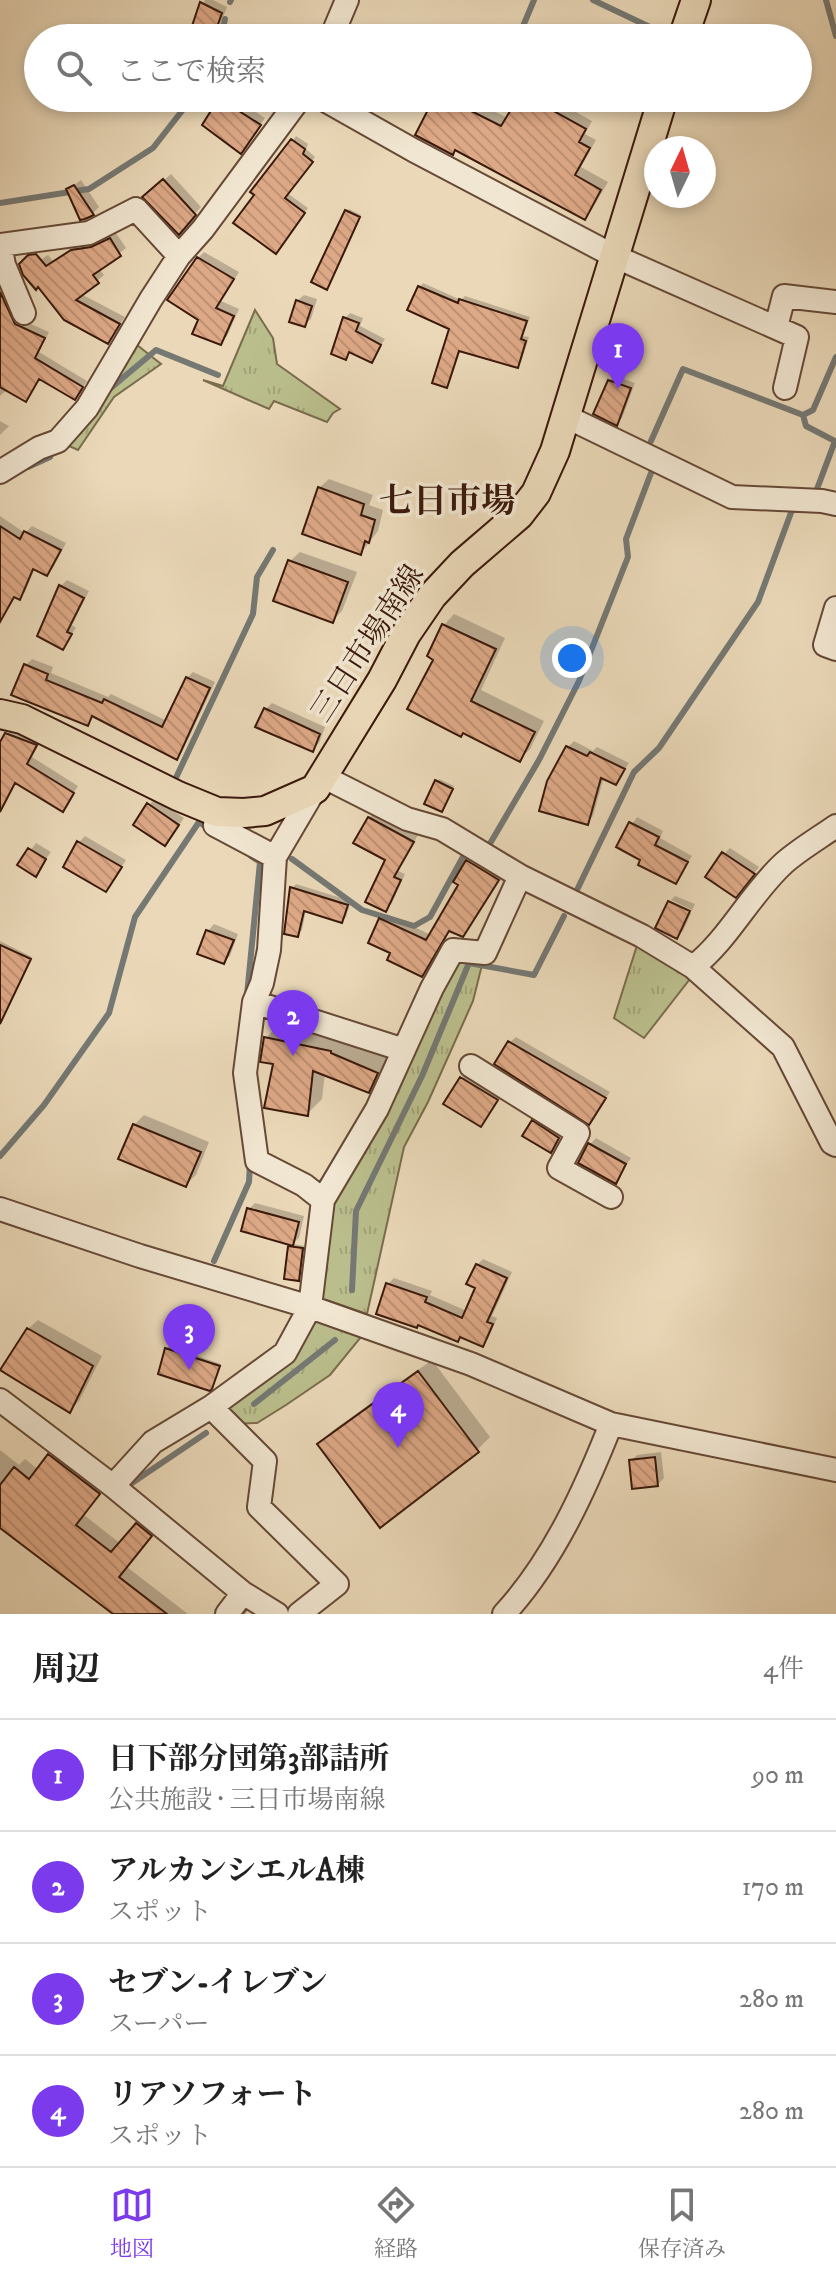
<!DOCTYPE html>
<html lang="ja">
<head>
<meta charset="utf-8">
<style>
	body { margin:0; font-family:"IM FELL DW Pica","Noto Serif JP",serif; background:#f2f2f2; color:#222 }
	.compass { position:absolute; left:644px; top:136px; width:72px; height:72px; border-radius:50%; background:#fff; box-shadow:0 4px 12px #0003; rotate:5deg }
	.you { position:absolute; left:572px; top:658px; width:28px; height:28px; margin:-20px; border:6px solid #fff; border-radius:50%; background:#1a73e8; box-shadow:0 0 0 12px #1a73e833 }
	.badge { display:grid; place-items:center; width:52px; height:52px; border-radius:50%; background:#7c3aed; color:#fff; font-size:26px; font-weight:700 }
	.pin { position:absolute; translate:-50% -66px; filter:drop-shadow(0 2px 4px #0008) }
	.pin::after { content:''; position:absolute; top:42px; width:28px; height:24px; background:inherit; clip-path:polygon(0 0,100% 0,50% 100%) }
	.list { margin:0; padding:0; list-style:none }
	h2 { display:flex; justify-content:space-between; align-items:center; height:104px; margin:0; padding:0 32px; font-size:34px }
	h2 small { font-size:26px; font-weight:400; color:#767676 }
	.list li { display:grid; grid-template-columns:52px 1fr auto; gap:24px; align-items:center; box-sizing:border-box; height:112px; padding:0 32px; border-top:2px solid #e0e0e0 }
	.list b { display:block; font-size:30px; white-space:nowrap }
	.list p { margin:0; font-size:26px; white-space:nowrap; color:#767676 }
	.list em { font-size:26px; font-style:normal; color:#767676 }
	.icon { flex:none; width:44px; height:44px; fill:none; stroke:currentColor; stroke-width:2; stroke-linecap:round; stroke-linejoin:round }
	.map { position:relative; flex:none; width:836px; height:1614px; overflow:hidden }
	.search { position:absolute; background:#fff; box-shadow:0 4px 12px #0003; left:24px; right:24px; top:24px; height:88px; display:flex; align-items:center; gap:20px; box-sizing:border-box; padding:0 28px; border-radius:44px; color:#767676; font-size:30px }
	.sheet { height:552px; background:#fff }
	nav { display:flex; justify-content:space-around; align-items:center; box-sizing:border-box; height:112px; border-top:2px solid #e0e0e0; background:#fff; font-size:22px; color:#767676 }
	nav a { display:grid; justify-items:center; gap:4px }
	nav .on { color:#7c3aed }
	.map>svg:first-child { display:block }
</style>
</head>
<body>
<div class="map">
<svg width="836" height="1614" viewBox="0 0 836 1614">
	<defs>
		<pattern id="grass-tufts" width="24" height="20" patternUnits="userSpaceOnUse" patternTransform="scale(2)"><rect width="24" height="20" fill="#babe8c"/><path d="M3 7l-1-3M5 7V3M7 7l1-3M15 17l-1-3M17 17v-4M19 17l1-3" fill="none" stroke="#a1a377"/></pattern>
		<pattern id="building-back-hatch" width="6" height="6" patternUnits="userSpaceOnUse" patternTransform="scale(2)"><rect width="6" height="6" fill="#dda886"/><path d="M-1 5l2 2M0 0l6 6M5-1l2 2" fill="none" stroke="#be9072"/></pattern>
	</defs>
	<rect width="100%" height="100%" fill="#ead8b8"/>
	<filter id="stains"><feTurbulence type="fractalNoise" baseFrequency=".0025" numOctaves="4"/><feColorMatrix values="0 0 0 0 .2 0 0 0 0 .09 0 0 0 0 .02 0 0 0 .5 -.17"/></filter>
	<radialGradient id="worn" r=".72"><stop offset=".6" stop-color="#630" stop-opacity="0"/><stop offset="1" stop-color="#630" stop-opacity=".3"/></radialGradient>
	<!-- grass -->
	<path fill="url(#grass-tufts)" stroke="#7a6c4c" stroke-width="2" d="M255,310L273,338L277,364L340,409L333,413L327,422L274,401L269,409L203,380L223,386Z
		M127,337L161,364L114,397L78,450L58,441Z
		M639,939L693,975L644,1038L614,1018Z
		M453,950L485,953L473,1001L428,1102L404,1147L367,1314L312,1295L320,1230Z
		M317,1321L361,1337L330,1375L286,1405L257,1423L232,1424L211,1407L285,1353Z"/>
	<!-- shadow -->
	<path fill="#0003" d="M205,0H213L227,7L215,38H190Z
		M221,98H248L244,104L265,118L247,145Z
		M401,98H474L473,101L508,118L520,98H551L592,121L585,134L596,140L581,167L608,182L592,209L584,217L457,148L452,153L432,107Z
		M296,136L308,144L306,149L315,157L287,193L308,208L280,247L236,223Z
		M171,174L201,207L185,226L145,197Z
		M81,180L99,207L93,213L69,189Z
		M349,209L361,215L329,285L346,211Z
		M116,233L126,248L99,269L104,275L81,294L125,317L108,342L31,266L48,255L53,261L79,244L99,241Z
		M204,252L239,272L221,301L239,309L227,336L221,342L200,320L198,258Z
		M423,283L461,300L465,296L530,317L523,336L529,337L521,362L517,366L461,349L450,382L447,385L452,328L420,287Z
		M6,287L16,311L0,324V290Z
		M304,295L317,299L311,319L304,325L297,301Z
		M350,313L363,318L360,326L385,339L371,361L352,351L346,357L345,318Z
		M24,321L49,332L39,352L87,381L75,398L41,378L25,400L8,389L0,396V358Z
		M615,376L635,383L622,418L617,423L610,381Z
		M0,421L9,426L0,435Z
		M329,479L373,495L369,505L383,510L378,531L361,553L319,488Z
		M0,516L25,533L32,526L66,543L53,568L47,574L35,568L25,592L19,598L16,596L0,623Z
		M300,552L357,572L342,611L332,621L290,561Z
		M67,580L89,591L72,625L76,628L62,647L61,586Z
		M454,614L505,638L481,690L544,721L530,749L520,759L463,731L436,659L429,655L444,625Z
		M32,659L53,667L51,673L108,697L111,694L167,721L187,678L193,672L215,682L182,752L176,758L94,715L87,723L26,665Z
		M272,703L325,727L319,743L313,749L266,709Z
		M13,727L42,739L32,757L78,786L63,810L17,782L5,799L0,796V746Z
		M574,741L593,751L597,747L629,763L616,782L604,777L593,816L587,823L568,747Z
		M439,779L454,786L444,807L437,782Z
		M155,799L184,818L171,837L149,805Z
		M375,812L418,835L398,871L405,874L392,903L386,910L387,859L369,818Z
		M637,817L663,831L660,838L692,856L675,882L618,846Z
		M85,836L126,860L106,890L79,842Z
		M36,843L51,852L35,874L20,865Z
		M730,848L759,867L742,889L724,854Z
		M474,855L503,873L468,929L463,934L450,929L422,975L393,952L381,920L387,914L431,935L461,884L468,861Z
		M296,884L351,901L346,917L342,921L306,910L302,930L298,935L292,888Z
		M675,896L695,904L692,910L671,900Z
		M669,904L691,913L683,931L677,937Z
		M214,924L238,934L230,956L224,962L208,931Z
		M0,941L32,957L0,1024Z
		M280,1023L345,1036L392,1058L383,1076L368,1091L325,1073L322,1099L307,1114L266,1038Z
		M516,1037L610,1092L589,1122L509,1043Z
		M468,1072L503,1093L481,1124L462,1078Z
		M144,1115L209,1142L196,1175L186,1184L134,1125Z
		M539,1116L564,1131L551,1151L533,1122Z
		M596,1138L631,1158L615,1181L590,1144Z
		M255,1203L304,1216L299,1238L292,1244L249,1209Z
		M293,1244L305,1246L301,1277L298,1279L290,1247Z
		M483,1259L512,1272L492,1316L497,1318L488,1339L482,1345L461,1336L457,1340L418,1323L388,1284L394,1278L432,1291L430,1295L467,1311L478,1287L477,1265Z
		M38,1320L102,1356L79,1401L70,1410L28,1329Z
		M169,1346L221,1364L212,1386L166,1349Z
		M432,1360L490,1437L477,1450L320,1444L332,1431Z
		M59,1446L108,1484L84,1515L121,1544L146,1515L160,1526L127,1567L188,1614H116L0,1525V1450L19,1465L25,1459L39,1470Z
		M661,1452L664,1478L657,1485L631,1461L637,1455Z"/>
	<g fill="none" stroke-linecap="round" stroke-linejoin="round">
		<!-- stream -->
		<path stroke="#757873" stroke-width="6" d="M593,0L673,38
			M826,0L836,36
			M230,2L231,0
			M221,38L225,19
			M518,38L534,0
			M0,203L89,189L153,148L192,98
			M106,392L156,350L218,375
			M651,441L683,369L803,415
			M28,467L50,457
			M817,489L835,441L806,426L803,415L813,410L836,357
			M174,782L253,614L257,577L273,550
			M488,847L539,760L579,681L628,557L626,539L651,473
			M292,859L362,910L414,926L430,917L464,855
			M576,892L634,772L659,748L758,602L792,510H798
			M247,995L260,862L251,856
			M0,1156L44,1105L109,1013L135,917L199,822L211,830
			M214,1261L249,1182L250,1164
			M352,1290L356,1211L422,1076L469,963L534,975L564,916
			M254,1404L335,1340
			M126,1487L206,1433
			M241,1614L249,1603"/>
	</g>
	<!-- building -->
	<path fill="url(#building-back-hatch)" stroke="#3a190b" stroke-width="2" d="M200,2L222,13L213,38H188Z
		M219,98H248L239,111L261,125L241,154L202,125Z
		M434,98H470L467,109L501,126L518,98H530L586,129L579,142L590,148L575,175L601,190L585,220L455,150L453,155L415,135Z
		M291,139L305,149L303,154L313,162L285,198L305,213L276,254L233,223L254,195L250,192Z
		M163,179L196,215L179,235L142,197Z
		M74,185L94,215L85,219L80,220L66,189Z
		M345,210L360,217L327,290L311,282Z
		M110,238L121,256L93,275L99,283L76,300L120,324L108,344L64,320L38,287L36,290L23,275L19,264L28,255L36,254L46,266L71,250L91,247Z
		M197,257L234,279L216,308L234,316L221,345L192,334L198,320L167,300Z
		M418,286L458,303L459,299L527,321L521,339L526,341L518,368L459,351L447,388L432,383L449,329L407,310Z
		M0,292L15,324L45,338L35,358L83,387L75,400L39,379L26,402L0,387Z
		M296,300L312,306L305,327L289,322Z
		M343,317L359,323L356,331L381,345L372,363L349,352L346,360L331,354Z
		M608,380L631,388L617,426L593,414Z
		M318,487L364,504L361,515L375,520L369,543L365,541L361,555L302,534Z
		M0,526L20,539L24,531L61,550L47,576L33,569L20,600L14,597L0,622Z
		M288,560L348,582L333,623L273,601Z
		M59,585L84,598L67,632L72,634L63,650L37,636Z
		M442,624L496,649L471,701L535,732L520,762L463,733L461,737L407,709L433,660L427,656Z
		M24,664L48,674L46,680L102,703L104,699L162,727L186,677L210,688L177,760L92,716L88,726L11,695Z
		M264,708L320,734L313,752L255,727Z
		M5,733L37,745L27,764L74,793L63,812L15,783L0,812V742Z
		M566,746L587,756L590,752L625,769L616,785L601,778L588,825L539,811L547,781Z
		M435,780L453,789L442,812L424,804Z
		M147,803L179,825L165,846L133,825Z
		M368,817L414,842L394,877L401,880L386,912L365,902L385,860L353,843Z
		M629,822L659,837L655,845L688,862L676,884L638,865L640,860L616,847Z
		M77,841L122,867L106,892L63,867Z
		M28,848L46,859L36,877L17,865Z
		M722,852L755,874L736,898L705,877Z
		M466,860L499,880L463,937L449,931L422,977L387,960L390,953L368,943L379,918L426,940L458,885L453,882Z
		M290,887L348,905L342,923L304,911L298,937L284,934Z
		M668,901L690,911L677,939L655,928Z
		M206,930L234,940L224,964L197,954Z
		M0,945L31,959L0,1024Z
		M264,1037L331,1051V1053L378,1073L369,1093L313,1071L308,1116L264,1108L273,1064L260,1062Z
		M508,1041L606,1098L589,1125L494,1064Z
		M460,1077L498,1100L481,1127L443,1104Z
		M532,1120L559,1138L551,1153L522,1136Z
		M133,1124L201,1152L186,1187L118,1159Z
		M588,1143L626,1164L616,1184L578,1163Z
		M247,1208L299,1222L293,1246L241,1231Z
		M288,1246L303,1248L299,1281L284,1279Z
		M476,1264L507,1278L487,1322L493,1324L483,1347L460,1337L458,1342L418,1325L417,1328L376,1314L386,1283L427,1297L425,1302L462,1318L475,1288L466,1284Z
		M27,1328L93,1366L70,1413L0,1370Z
		M165,1348L220,1366L212,1389L210,1391L158,1374Z
		M418,1371L479,1452L380,1528L317,1444Z
		M48,1454L100,1494L76,1525L111,1552L136,1523L152,1536L119,1577L167,1614H113L0,1528V1485L14,1467L29,1479Z
		M655,1457L658,1486L632,1489L629,1460Z"/>
	<g fill="none" stroke-linecap="round" stroke-linejoin="round">
		<!-- minor casing -->
		<g stroke="#664936" stroke-width="26">
			<path id="minor" d="M331,38L347,0
				M321,98L413,150L614,256L797,337L785,388
				M24,313L4,265L0,245L89,233L136,209L179,256
				M776,327L784,296L836,302
				M565,416L732,497L822,501L836,504
				M0,472L39,448L58,441L87,408L151,299L179,256L203,229L300,98
				M836,608L825,645L836,649
				M324,777L407,819L442,829L520,876L642,936L693,967L783,1047L832,1143L836,1145
				M217,812L215,825L275,857
				M693,967C729,939 750,894 784,863C800,849 819,838 836,826
				M254,1002L404,1050
				M471,1066L578,1133L559,1168L611,1197
				M323,1200L377,1109L432,988L453,950L485,953L520,876
				M0,1209L140,1256L310,1307L471,1364L611,1424L836,1470
				M0,1400L113,1486L243,1593L277,1614
				M211,1407L265,1461L259,1507L337,1584L299,1614
				M113,1486L153,1442L211,1407L285,1353L310,1307L323,1200L304,1185L257,1161L245,1073L254,1002L262,983L269,950L275,857L315,789
				M227,1614L243,1593
				M504,1614C553,1561 585,1490 611,1424"/>
		</g>
		<!-- major casing -->
		<g stroke="#3a190b" stroke-width="32">
			<path id="major" d="M683,38L696,0
				M0,714L22,719L178,796L217,812L244,813L265,811L315,789L382,680L406,634L432,596L462,564L519,515L536,493L555,451L663,98"/>
		</g>
		<!-- minor -->
		<use href="#minor" stroke="#f1e6d1" stroke-width="22"/>
		<!-- major -->
		<use href="#major" stroke="#ead8b8" stroke-width="28"/>
	</g>
	<g text-anchor="middle" stroke-width="7" stroke-linejoin="round" paint-order="stroke">
		<!-- street labels -->
		<g font-size="30" fill="#3a190b" stroke="#f1e6d1">
			<text transform="translate(367 643) rotate(-57)" y="10">三日市場南線</text>
		</g>
		<!-- quarter labels -->
		<g font-size="34" font-weight="bold" fill="#3a190b" stroke="#f1e6d1">
			<text x="447" y="512">七日市場</text>
		</g>
	</g>
	<rect width="100%" height="100%" filter="url(#stains)"/>
	<rect width="100%" height="100%" fill="url(#worn)"/>
</svg>
<svg class="compass" viewBox="-18 -18 36 36"><path d="M0-13l5 13h-10z" fill="#e53935"/><path d="M0 13l5-13h-10z" fill="#767676"/></svg>
<div class="you"></div>
<div class="pin badge" style="left:618px;top:389px">1</div>
<div class="pin badge" style="left:293px;top:1056px">2</div>
<div class="pin badge" style="left:189px;top:1370px">3</div>
<div class="pin badge" style="left:398px;top:1448px">4</div>
<div class="search"><svg class="icon" aria-label="search" viewBox="0 0 24 24"><circle cx="10" cy="10" r="6"/><path d="M15 15l6 6"/></svg>ここで検索</div>
</div>
<section class="sheet">
<h2>周辺<small>4件</small></h2>
<ul class="list">
<li><span class="badge">1</span><div><b>日下部分団第3部詰所</b><p>公共施設 · 三日市場南線</p></div><em>90 m</em></li>
<li><span class="badge">2</span><div><b>アルカンシエルA棟</b><p>スポット</p></div><em>170 m</em></li>
<li><span class="badge">3</span><div><b>セブン-イレブン</b><p>スーパー</p></div><em>280 m</em></li>
<li><span class="badge">4</span><div><b>リアソフォート</b><p>スポット</p></div><em>280 m</em></li>
</ul>
</section>
<nav>
<a class="on"><svg class="icon" aria-label="map" viewBox="0 0 24 24"><path d="M3 6l6-2 6 2 6-2v14l-6 2-6-2-6 2zM9 4v14M15 6v14"/></svg>地図</a>
<a><svg class="icon" aria-label="directions" viewBox="0 0 24 24"><path d="M12 3l9 9-9 9-9-9zM9 14v-3h6M13 9l2 2-2 2"/></svg>経路</a>
<a><svg class="icon" aria-label="saved" viewBox="0 0 24 24"><path d="M7 4h10v16l-5-4-5 4z"/></svg>保存済み</a>
</nav>
</body>
</html>
